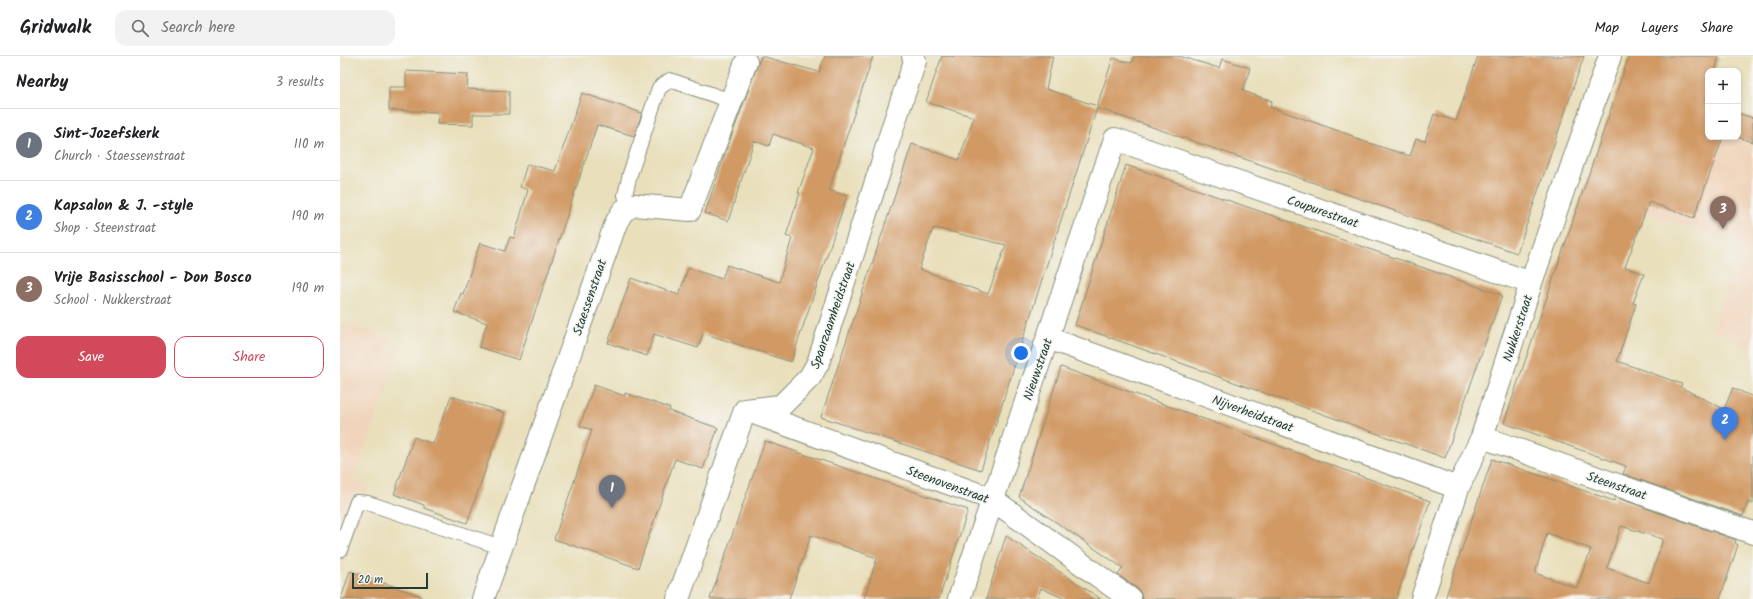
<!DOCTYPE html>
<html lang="en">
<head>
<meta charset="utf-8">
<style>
	body { margin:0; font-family:Kalam,sans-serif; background:#f2f2f2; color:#202124 }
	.controls { position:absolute; right:12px; top:12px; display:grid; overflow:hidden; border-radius:8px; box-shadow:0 2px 6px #0003 }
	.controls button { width:36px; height:36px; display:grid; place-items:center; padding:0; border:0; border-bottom:1px solid #e0e0e0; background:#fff; color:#202124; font:20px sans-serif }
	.scale { position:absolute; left:12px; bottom:10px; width:76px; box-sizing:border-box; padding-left:4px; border:2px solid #1f3d34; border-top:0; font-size:11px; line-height:14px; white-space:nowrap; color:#1f3d34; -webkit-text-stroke:3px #f6f6f2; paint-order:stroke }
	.you { position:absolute; left:681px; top:297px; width:14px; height:14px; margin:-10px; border:3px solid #fff; border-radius:50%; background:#1a73e8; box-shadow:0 0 0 6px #1a73e833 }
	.badge { display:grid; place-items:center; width:26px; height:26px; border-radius:50%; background:#d1495b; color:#fff; font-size:13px; font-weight:700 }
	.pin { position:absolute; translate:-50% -33px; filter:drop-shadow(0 1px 2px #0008) }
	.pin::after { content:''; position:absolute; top:21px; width:14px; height:12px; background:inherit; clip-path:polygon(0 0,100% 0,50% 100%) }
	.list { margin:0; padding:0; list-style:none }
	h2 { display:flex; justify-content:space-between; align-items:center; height:52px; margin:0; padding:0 16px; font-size:17px }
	h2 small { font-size:13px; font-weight:400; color:#757577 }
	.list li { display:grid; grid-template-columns:26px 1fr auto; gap:12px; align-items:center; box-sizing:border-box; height:72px; padding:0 16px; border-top:1px solid #e0e0e0 }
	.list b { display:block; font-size:15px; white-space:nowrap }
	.list p { margin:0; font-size:13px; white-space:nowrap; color:#757577 }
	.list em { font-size:13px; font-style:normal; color:#757577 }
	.actions { display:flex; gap:8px; padding:12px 16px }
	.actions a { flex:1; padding:9px 0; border:1px solid #d1495b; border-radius:12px; text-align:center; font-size:14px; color:#d1495b }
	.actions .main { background:#d1495b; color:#fff }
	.icon { flex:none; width:22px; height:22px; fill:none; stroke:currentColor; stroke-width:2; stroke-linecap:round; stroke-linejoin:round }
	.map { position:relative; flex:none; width:1413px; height:543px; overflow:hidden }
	header { display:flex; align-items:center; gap:24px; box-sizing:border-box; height:56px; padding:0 20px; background:#fff; border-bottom:1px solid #e0e0e0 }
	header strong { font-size:19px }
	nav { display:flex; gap:22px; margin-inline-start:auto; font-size:14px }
	.search { width:280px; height:36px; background:#f2f2f2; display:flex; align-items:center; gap:10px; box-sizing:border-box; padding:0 14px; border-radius:12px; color:#757577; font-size:15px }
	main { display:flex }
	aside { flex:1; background:#fff }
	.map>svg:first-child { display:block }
</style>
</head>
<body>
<header>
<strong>Gridwalk</strong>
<div class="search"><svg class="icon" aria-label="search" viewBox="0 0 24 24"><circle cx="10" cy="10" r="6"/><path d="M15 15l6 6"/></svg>Search here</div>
<nav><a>Map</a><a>Layers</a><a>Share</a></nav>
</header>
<main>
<aside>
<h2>Nearby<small>3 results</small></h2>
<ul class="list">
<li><span class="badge" style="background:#6b7280">1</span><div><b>Sint-Jozefskerk</b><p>Church · Staessenstraat</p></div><em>110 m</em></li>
<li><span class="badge" style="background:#3f7fe0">2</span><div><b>Kapsalon &amp; J. -style</b><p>Shop · Steenstraat</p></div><em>190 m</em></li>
<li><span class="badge" style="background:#8d6e63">3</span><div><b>Vrije Basisschool - Don Bosco</b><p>School · Nukkerstraat</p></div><em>190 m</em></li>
</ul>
<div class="actions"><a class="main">Save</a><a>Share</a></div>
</aside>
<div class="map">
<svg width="1413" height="543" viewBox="0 0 1413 543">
	<rect width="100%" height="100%" fill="#f6f6f2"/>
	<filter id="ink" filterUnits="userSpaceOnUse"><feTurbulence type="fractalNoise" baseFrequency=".025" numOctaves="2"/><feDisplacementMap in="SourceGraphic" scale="8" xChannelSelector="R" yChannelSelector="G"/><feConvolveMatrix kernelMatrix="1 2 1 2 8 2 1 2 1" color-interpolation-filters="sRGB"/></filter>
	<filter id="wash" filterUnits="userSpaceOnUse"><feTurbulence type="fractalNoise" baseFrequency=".012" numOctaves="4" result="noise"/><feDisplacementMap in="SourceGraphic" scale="16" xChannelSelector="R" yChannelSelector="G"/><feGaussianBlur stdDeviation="0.9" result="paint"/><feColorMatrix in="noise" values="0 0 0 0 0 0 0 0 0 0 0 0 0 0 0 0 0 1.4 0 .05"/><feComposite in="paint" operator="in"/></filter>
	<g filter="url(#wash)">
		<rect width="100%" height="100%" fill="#e9dfbb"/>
		<!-- built -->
		<path fill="#f0d5bc" d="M1356,42L1368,47V81H1398V57L1413,62V292L1372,274L1401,189L1305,157L1270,58Z
			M0,266L63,287L13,425L30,431L0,519Z"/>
		<g id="blocks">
			<!-- building -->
			<path fill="#d19a65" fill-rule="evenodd" d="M421,0L479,16L485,0H533L489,134L507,140L451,306L363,277L358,292L314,278L307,300L268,287L291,222L339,239L348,212L382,223L387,209L439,226L452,182L446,180L460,137H458L474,92L433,78L429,90L414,85L388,165L365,157L386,95Z
				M602,0H713L706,33L757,50L773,2L792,7L794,0H839L879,12L882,3L910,12L903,35L932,45L930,51L1013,80V82L1070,100L1076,83L1085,85L1094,58L1116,65L1138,0H1244L1177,197L757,52L641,414L481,361L572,88L619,104L634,61L586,46ZM595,172L666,189L648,238L579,213L593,173Z
				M1289,0H1379L1375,15H1368V37L1365,46L1368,47V81H1383L1354,162L1309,146L1285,211L1304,218L1293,247L1296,248L1277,305L1342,328L1340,331L1384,353L1393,332L1413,341V448L1408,446L1403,460L1283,418L1286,410L1164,367Z
				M66,15L128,18L127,33L169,35V58H133V69L97,68L98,56L49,54V31H66Z
				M242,37L302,57L294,80L257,69L179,304L139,291L147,267L114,256L121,237L123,238L140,187L165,195L170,181L174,182L188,134L180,131L187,108L215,115Z
				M1398,57L1413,62V86L1397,81Z
				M786,109L1162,239L1105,402L735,269Z
				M721,311L1090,445L1056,543H802L801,538L798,533L778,519L783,512L679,441Z
				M254,329L285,340V337L330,352L329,355L378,372L363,413L335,403L298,512L214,483L252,374L240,370Z
				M111,340L165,357L127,467L84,452V449L54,438L74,381L93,388Z
				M425,385L628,454L599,543H524L537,502L471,479L449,543H370Z
				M1152,403L1274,445L1275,441L1396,484L1395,487L1398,489L1380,543H1105ZM1281,470L1323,483L1309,527L1267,512ZM1207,477L1251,493L1237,532L1195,517Z
				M666,480L761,543H725L701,532L697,543H646Z
				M10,515L81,540V543H1Z"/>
		</g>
	</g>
	<g filter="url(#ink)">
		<use href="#blocks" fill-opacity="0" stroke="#848e78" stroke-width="1"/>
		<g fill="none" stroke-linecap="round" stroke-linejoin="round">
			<!-- lane casing -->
			<g stroke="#848e78" stroke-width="16">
				<path id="lane" d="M289,152L285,139L290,118L319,32L330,24L391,45
					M0,494L17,446L28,447L161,491"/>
			</g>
			<!-- street casing -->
			<g stroke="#848e78" stroke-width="24">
				<path id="street" d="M708,282L1118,432
					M411,356L652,443L790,543
					M1142,381L1413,477
					M143,543L276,167L283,155L294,149L350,154L406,6
					M338,543L405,354L441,350L470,321L478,307L543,104C552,70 564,39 575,5L573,0
					M619,543L775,83L1191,227
					M1082,543L1118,432L1142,381L1191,227L1270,0"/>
			</g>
			<!-- lane -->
			<use href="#lane" stroke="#fff" stroke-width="14"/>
			<!-- street -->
			<use href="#street" stroke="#fff" stroke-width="22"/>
		</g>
	</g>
	<g text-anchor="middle" stroke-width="3" stroke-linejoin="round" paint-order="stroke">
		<!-- street labels -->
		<g font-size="13" fill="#1f3d34" stroke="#f6f6f2">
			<text transform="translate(983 155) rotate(19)" y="5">Coupurestraat</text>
			<text transform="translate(249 241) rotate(-71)" y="5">Staessenstraat</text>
			<text transform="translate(492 259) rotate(-71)" y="5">Spaarzaamheidstraat</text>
			<text transform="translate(1177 272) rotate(-72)" y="5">Nukkerstraat</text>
			<text transform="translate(697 313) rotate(-71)" y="5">Nieuwstraat</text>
			<text transform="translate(913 357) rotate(20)" y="5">Nijverheidstraat</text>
			<text transform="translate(608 428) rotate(20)" y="5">Steenovenstraat</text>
			<text transform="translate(1277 429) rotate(19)" y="5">Steenstraat</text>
		</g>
	</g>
</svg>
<div class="controls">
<button>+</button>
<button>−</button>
</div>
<div class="scale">20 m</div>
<div class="you"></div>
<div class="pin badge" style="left:272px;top:452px;background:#6b7280">1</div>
<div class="pin badge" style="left:1385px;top:384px;background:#3f7fe0">2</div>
<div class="pin badge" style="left:1383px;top:173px;background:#8d6e63">3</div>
</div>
</main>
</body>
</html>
